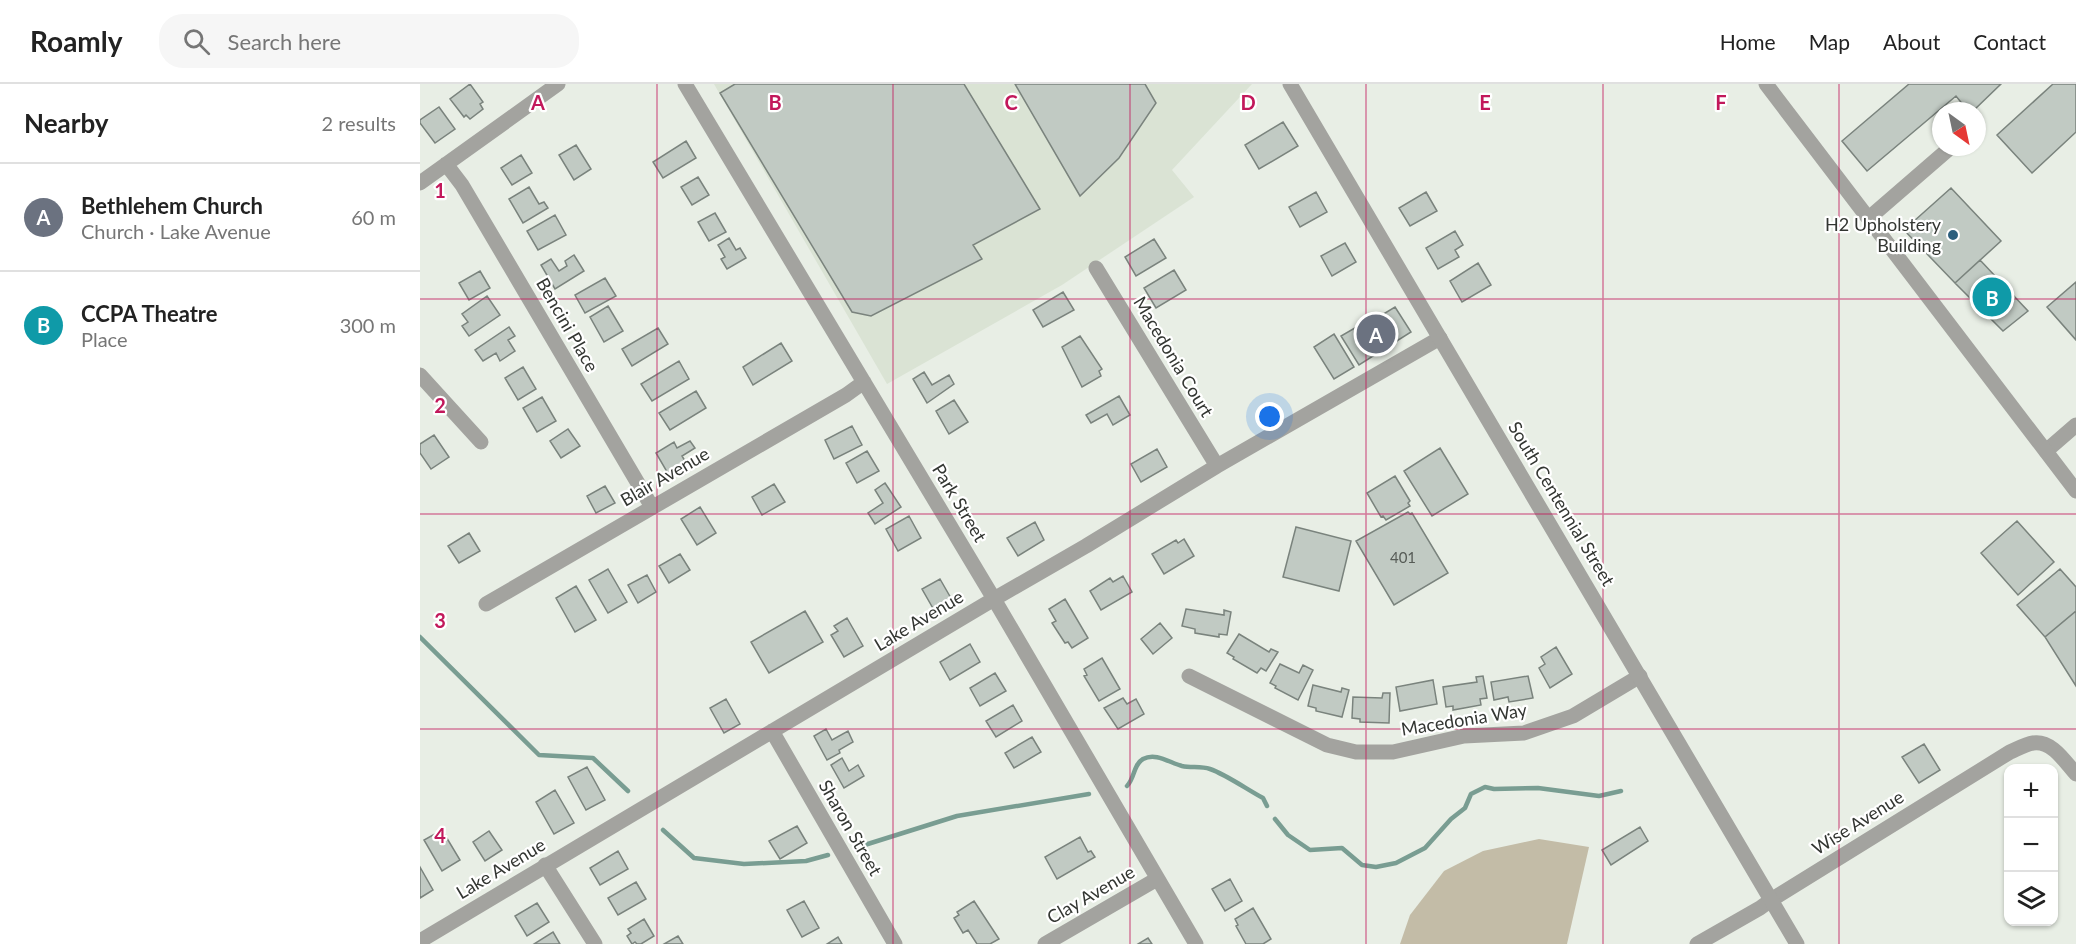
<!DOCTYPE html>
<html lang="en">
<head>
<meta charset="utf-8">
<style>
	body { margin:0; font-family:Lato,sans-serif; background:#f6f6f6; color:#222 }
	.controls { position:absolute; right:18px; bottom:18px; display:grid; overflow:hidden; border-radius:12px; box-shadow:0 2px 4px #0004 }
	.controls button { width:54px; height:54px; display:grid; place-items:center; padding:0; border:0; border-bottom:2px solid #e0e0e0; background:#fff; color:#222; font:30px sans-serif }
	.compass { position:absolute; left:1512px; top:18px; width:54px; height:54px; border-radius:50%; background:#fff; box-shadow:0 2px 4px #0004; rotate:147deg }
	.you { position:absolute; left:850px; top:333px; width:21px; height:21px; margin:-15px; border:4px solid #fff; border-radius:50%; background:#1a73e8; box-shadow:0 0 0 9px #1a73e833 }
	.badge { display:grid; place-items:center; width:39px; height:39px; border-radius:50%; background:#2d5f7d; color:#fff; font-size:20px; font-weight:700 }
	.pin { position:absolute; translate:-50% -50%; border:3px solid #fff; box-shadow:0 2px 6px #0006 }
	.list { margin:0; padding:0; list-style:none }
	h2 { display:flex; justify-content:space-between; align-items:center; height:78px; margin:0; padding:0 24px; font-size:26px }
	h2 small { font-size:20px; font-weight:400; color:#767676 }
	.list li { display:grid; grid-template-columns:39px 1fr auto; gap:18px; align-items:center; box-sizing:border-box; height:108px; padding:0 24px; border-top:2px solid #e0e0e0 }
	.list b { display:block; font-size:22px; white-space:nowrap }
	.list p { margin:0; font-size:20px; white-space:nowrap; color:#767676 }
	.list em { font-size:20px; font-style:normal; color:#767676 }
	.icon { flex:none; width:33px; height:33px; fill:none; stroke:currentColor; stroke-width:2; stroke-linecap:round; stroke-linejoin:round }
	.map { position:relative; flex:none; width:1656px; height:860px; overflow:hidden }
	header { display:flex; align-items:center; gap:36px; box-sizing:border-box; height:84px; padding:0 30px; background:#fff; border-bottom:2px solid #e0e0e0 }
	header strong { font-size:28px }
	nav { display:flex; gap:33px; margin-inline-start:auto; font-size:21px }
	.search { width:420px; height:54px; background:#f6f6f6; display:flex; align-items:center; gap:15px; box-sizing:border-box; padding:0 21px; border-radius:24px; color:#767676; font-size:22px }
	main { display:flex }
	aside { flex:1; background:#fff }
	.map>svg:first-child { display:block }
</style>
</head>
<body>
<header>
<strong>Roamly</strong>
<div class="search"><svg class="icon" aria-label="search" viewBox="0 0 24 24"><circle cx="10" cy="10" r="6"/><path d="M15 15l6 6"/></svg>Search here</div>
<nav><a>Home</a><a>Map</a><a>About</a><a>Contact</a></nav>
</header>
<main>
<aside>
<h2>Nearby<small>2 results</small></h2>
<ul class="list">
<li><span class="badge" style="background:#6b7280">A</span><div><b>Bethlehem Church</b><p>Church · Lake Avenue</p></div><em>60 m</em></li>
<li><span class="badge" style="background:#0f9aa8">B</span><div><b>CCPA Theatre</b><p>Place</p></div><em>300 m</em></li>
</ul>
</aside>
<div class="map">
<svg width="1656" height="860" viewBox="0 0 1656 860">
	<rect width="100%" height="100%" fill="#e8eee5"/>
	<!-- built -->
	<path fill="#dae3d4" d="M294,0H832L752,86L774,113L642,201L467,300Z"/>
	<!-- green -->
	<path fill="#c3bca7" d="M1119,755L1169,763L1147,860H980L990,831L1024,787L1063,767Z"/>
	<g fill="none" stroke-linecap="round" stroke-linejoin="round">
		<!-- stream -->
		<path stroke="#799d92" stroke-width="4.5" d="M0,553L119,671L173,674L208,707
			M707,702C715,694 713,681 723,675C736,668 750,679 762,682C771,684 781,682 790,685C805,690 828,706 843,714L847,722
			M855,735L868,751L890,766L922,764L942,781L956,783L976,779L1005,764L1031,735L1045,724L1051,710L1065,703L1074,705L1118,704L1179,712L1201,707
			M243,746L274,774L324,780L386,777L408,771
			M435,764L537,732L669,710"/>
	</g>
	<!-- building -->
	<path fill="#c1cac3" stroke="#7a837d" stroke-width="1.5" d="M50,0L63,18L60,20L63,25L50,35L46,31L44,33L30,15Z
		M315,0H544L620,125L553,161L562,175L451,232L432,228L300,9Z
		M595,0H725L736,19L699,74L660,112Z
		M1489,0H1581L1553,27H1548L1536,12L1447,87L1422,57Z
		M1633,0H1656V48L1612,89L1577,51Z
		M19,23L35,45L15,59L0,39V36Z
		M863,38L878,62L839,85L825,61Z
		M266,57L276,74L243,94L233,78Z
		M156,61L171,85L154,96L139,71Z
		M101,71L112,89L92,101L81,84Z
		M278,93L289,111L272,121L261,103Z
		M109,103L119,120L124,118L128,124L103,139L89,115Z
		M1531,104L1581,157L1535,199L1484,146Z
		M896,108L907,128L880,143L869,123Z
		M1006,108L1017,127L990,142L979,124Z
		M295,129L306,148L289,157L278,138Z
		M135,131L146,151L118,166L107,147Z
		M1035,147L1043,161L1035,166L1039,173L1018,185L1006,164Z
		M309,154L316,166L320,164L326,174L307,185L301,175L305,173L298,161Z
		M734,155L746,174L716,192L705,173Z
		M925,159L936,178L912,192L901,172Z
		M154,171L164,187L135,205L121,181L131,175L139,187L147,182L145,177Z
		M1560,176L1608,227L1583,247L1535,199Z
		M1058,179L1071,201L1042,218L1030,197Z
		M754,186L766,206L736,224L724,204Z
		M60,187L70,204L49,216L39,199Z
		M185,194L196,212L165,229L155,211Z
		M1656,198V256L1627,223Z
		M643,208L654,226L623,243L613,226Z
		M67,212L80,231L49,252L42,242L48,238L42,230Z
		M188,222L203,247L184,258L170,233Z
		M975,223L991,248L939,281L921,252L940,241L942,243Z
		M89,243L95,252L88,256L95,267L80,277L76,269L63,277L55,266Z
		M238,244L248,260L212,282L202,265Z
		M914,250L934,283L914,295L894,263Z
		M660,252L682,285L679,287L681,292L662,303L642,263Z
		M361,259L372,277L333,301L323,283Z
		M259,277L269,295L232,317L221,300Z
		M103,283L116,305L98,316L85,294Z
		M504,288L512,301L529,291L534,300L507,319L493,295Z
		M276,307L286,324L250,346L239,329Z
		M699,312L710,331L693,341L687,330L671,339L666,331Z
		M122,313L136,337L117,348L103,324Z
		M534,316L548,338L529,350L516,327Z
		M432,342L442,361L414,375L405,356Z
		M148,345L160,362L141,374L130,357Z
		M14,351L29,373L11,385L0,369V360Z
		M270,357L275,364L262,372L268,382L250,393L236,369L254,358L257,364Z
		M1020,364L1048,410L1012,432L984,387Z
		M737,365L747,383L721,398L711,380Z
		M447,367L459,387L437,399L426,379Z
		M975,392L990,417L988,419L990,422L966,436L963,432L961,433L947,409Z
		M465,399L481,423L455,440L448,429L463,419L455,406Z
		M354,400L365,418L342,431L332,413Z
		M185,402L195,419L176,429L167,412Z
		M280,423L296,449L277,461L261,435Z
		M988,428L990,430L992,429L1028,489L974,521L936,457Z
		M489,432L501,454L478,467L466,445Z
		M1597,437L1634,478L1598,511L1561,469Z
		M615,438L624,456L598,472L587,454Z
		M876,443L931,457L919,507L863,493Z
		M49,449L60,467L39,479L28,462Z
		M764,455L774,472L744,490L732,470L756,456L758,459Z
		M260,470L270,486L249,499L239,482Z
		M188,485L207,518L188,529L169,496Z
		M1640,485L1656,503V527L1625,553L1597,521Z
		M227,491L236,508L218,519L208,501Z
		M703,492L712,508L681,526L670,507L690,494L693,498Z
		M520,495L532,516L514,526L502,505Z
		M156,502L176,536L155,548L136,514Z
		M645,515L668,554L652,564L648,558L645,559L632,539L636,537L629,525Z
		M766,525L804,531V526L811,528L807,551L799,550V553L775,549V545L762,542Z
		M385,527L403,558L349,589L331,558Z
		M1656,527V602L1625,553Z
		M427,534L443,562L424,573L411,551L418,547L414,542Z
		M740,539L752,554L733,570L721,555Z
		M819,550L849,568L851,565L858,568L846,587L841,584L837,589L813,575L814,573L807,569Z
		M550,560L560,578L530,596L520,578Z
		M1136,563L1152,590L1130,604L1119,584L1125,580L1121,573Z
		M682,574L700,605L679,617L664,592L667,591L664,585Z
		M860,580L879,589L883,581L893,586L878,616L855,604L856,602L850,599Z
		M575,589L586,607L560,622L550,604Z
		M1063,592L1067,614L1060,615L1061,621L1033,626V622L1026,623L1023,603L1057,598L1056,593Z
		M1108,592L1113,614L1089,618L1088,613L1074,616L1071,598Z
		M1013,596L1017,620L980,627L976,603Z
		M893,601L921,608L922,604L929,606L922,633L896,627V624L888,622Z
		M963,609H970L969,639L940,638V635L932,634L933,613L962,614Z
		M703,614L707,620L716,615L724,630L698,645L684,624Z
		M306,615L320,640L304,649L290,624Z
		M593,621L602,637L576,653L566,637Z
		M406,645L412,656L428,647L433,658L419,666L420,669L407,676L394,652Z
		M612,653L621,668L594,684L585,669Z
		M1504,660L1520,686L1499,699L1482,673Z
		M422,674L429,687L438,681L444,692L424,704L411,681Z
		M167,683L185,716L166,726L148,693Z
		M135,706L154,739L134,750L116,718Z
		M377,742L387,759L360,775L349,757Z
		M1220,743L1228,757L1191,781L1182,766Z
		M22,746L40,776L22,787L4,756Z
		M69,747L82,766L65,777L53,758Z
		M660,753L668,768L671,767L675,773L637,795L625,773Z
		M198,767L208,785L180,801L170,784Z
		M0,783L13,806L0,814Z
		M810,795L822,817L805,827L792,805Z
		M216,798L226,815L198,831L188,814Z
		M384,817L399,844L382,853L367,826Z
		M554,817L579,855L570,860H557L548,846L543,849L534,834L539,831L537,828Z
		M117,819L129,838L107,852L95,832Z
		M833,824L851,855L843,860H826L816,842L818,841L815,835Z
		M224,835L234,852L221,860H217L215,858L212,860L207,852L211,849L208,845Z
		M133,848L140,860H114Z
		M258,852L263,860H244Z
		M418,853L422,860H407Z
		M728,854L732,860H718Z"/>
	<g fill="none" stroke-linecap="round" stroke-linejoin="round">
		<!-- minor -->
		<path stroke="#a3a39f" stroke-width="15" d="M265,0L574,515L776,860
			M26,80L42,101L232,423
			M0,99L138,0
			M1449,134L1531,63
			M676,184L797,382
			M0,291L61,358
			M1626,367L1656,341
			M66,520L426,311L444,298
			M769,592L907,661L936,668H973L1044,652L1104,649L1153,632L1220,592
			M352,647L475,860
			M125,781L175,860
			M0,857L574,515L666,462L797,382L1020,254
			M625,860L737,795
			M1277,860L1340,824L1351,816L1590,668C1597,665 1606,660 1613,659C1632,656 1645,678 1656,690"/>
		<!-- tertiary -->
		<path stroke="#a3a39f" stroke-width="15" d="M870,0L1377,860
			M1346,0L1656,407"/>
	</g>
	<!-- grid -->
	<path fill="none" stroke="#c2185b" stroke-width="1.5" stroke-opacity="0.55" d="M237,0V860M473,0V860M710,0V860M946,0V860M1183,0V860M1419,0V860M0,215H1656M0,430H1656M0,645H1656"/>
	<!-- markers -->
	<circle fill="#2d5f7d" stroke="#fff" stroke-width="2" cx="1533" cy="151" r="6"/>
	<g text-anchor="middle" stroke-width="4.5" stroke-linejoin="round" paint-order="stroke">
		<!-- number labels -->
		<g font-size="15" fill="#565b56">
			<text x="983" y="479">401</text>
		</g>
		<!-- poi labels -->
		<g font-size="18" fill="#333632" stroke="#fff" text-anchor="end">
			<text x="1521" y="147">H2 Upholstery<tspan x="1521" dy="21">Building</tspan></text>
		</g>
		<!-- street labels -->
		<g font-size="18" fill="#333632" stroke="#fff">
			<text transform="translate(147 241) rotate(60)" y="6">Bencini Place</text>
			<text transform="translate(753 273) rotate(59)" y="6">Macedonia Court</text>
			<text transform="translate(245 393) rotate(-30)" y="6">Blair Avenue</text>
			<text transform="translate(539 419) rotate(59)" y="6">Park Street</text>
			<text transform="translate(1141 420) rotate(59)" y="6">South Centennial Street</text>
			<text transform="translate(499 537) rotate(-31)" y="6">Lake Avenue</text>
			<text transform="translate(1044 636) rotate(-9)" y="6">Macedonia Way</text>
			<text transform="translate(1438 739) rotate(-32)" y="6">Wise Avenue</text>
			<text transform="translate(430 744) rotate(60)" y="6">Sharon Street</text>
			<text transform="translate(81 785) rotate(-31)" y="6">Lake Avenue</text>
			<text transform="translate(671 811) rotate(-30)" y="6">Clay Avenue</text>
		</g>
	</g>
	<g font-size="20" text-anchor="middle" font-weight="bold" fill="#c2185b" stroke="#fff" stroke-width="4.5" stroke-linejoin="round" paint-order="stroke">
		<text x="118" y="26">A</text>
		<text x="355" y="26">B</text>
		<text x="591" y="26">C</text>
		<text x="828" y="26">D</text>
		<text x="1065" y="26">E</text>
		<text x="1301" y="26">F</text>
		<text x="20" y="114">1</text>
		<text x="20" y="329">2</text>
		<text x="20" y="544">3</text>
		<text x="20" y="759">4</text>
	</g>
</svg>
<div class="controls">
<button>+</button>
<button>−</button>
<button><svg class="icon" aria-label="layers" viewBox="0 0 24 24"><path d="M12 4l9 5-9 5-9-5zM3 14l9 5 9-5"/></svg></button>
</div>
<svg class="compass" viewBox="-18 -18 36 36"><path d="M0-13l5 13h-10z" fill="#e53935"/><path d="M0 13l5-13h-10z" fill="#767676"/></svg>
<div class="you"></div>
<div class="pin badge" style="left:956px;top:250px;background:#6b7280">A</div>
<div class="pin badge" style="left:1572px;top:213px;background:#0f9aa8">B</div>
</div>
</main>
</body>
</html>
